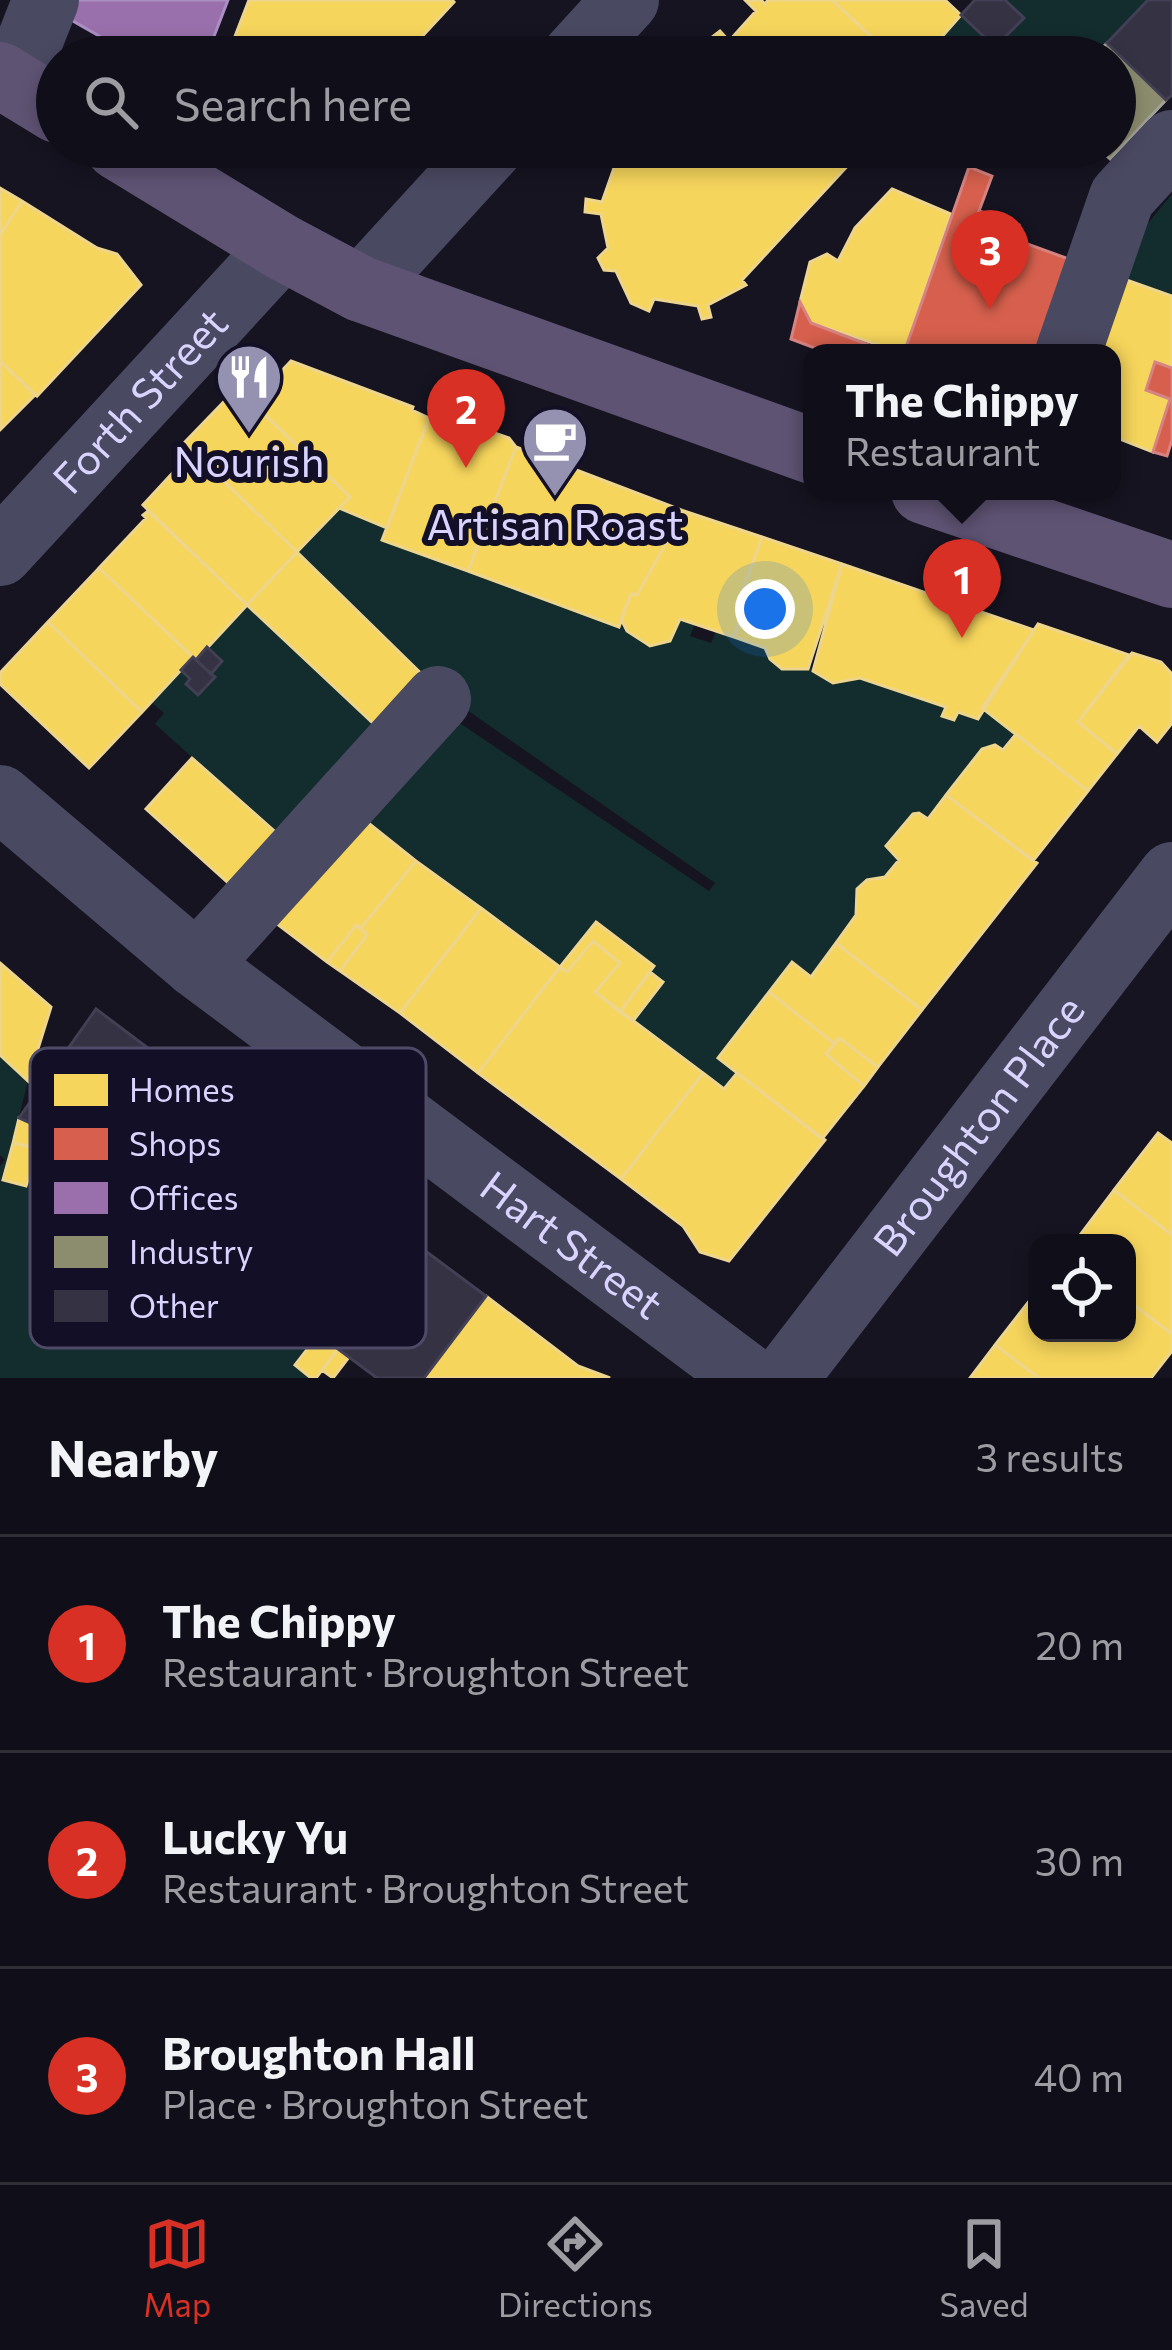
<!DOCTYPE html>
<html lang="en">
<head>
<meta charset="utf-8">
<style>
	body { margin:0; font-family:Commissioner,sans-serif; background:#191822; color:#f1f3f6 }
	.controls { position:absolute; right:36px; bottom:36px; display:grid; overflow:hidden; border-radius:24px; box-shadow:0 6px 18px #0003 }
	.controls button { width:108px; height:108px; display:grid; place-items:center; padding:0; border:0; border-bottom:3px solid #302f38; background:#100f19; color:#f1f3f6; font:60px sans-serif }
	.you { position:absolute; left:765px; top:609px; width:42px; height:42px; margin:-30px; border:9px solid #fff; border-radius:50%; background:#1a73e8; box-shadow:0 0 0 18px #1a73e833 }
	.badge { display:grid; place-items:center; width:78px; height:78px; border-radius:50%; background:#d93025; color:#fff; font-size:39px; font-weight:700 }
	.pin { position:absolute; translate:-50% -99px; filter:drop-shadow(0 3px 6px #0008) }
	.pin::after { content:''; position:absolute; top:63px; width:42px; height:36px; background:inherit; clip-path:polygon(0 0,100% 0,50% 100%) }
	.popup { position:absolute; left:803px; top:344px; width:318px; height:156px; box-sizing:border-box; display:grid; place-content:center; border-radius:24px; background:#100f19; filter:drop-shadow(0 3px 9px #0005); font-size:39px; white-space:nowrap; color:#9c9ca2 }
	.popup b { font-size:45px; color:#f1f3f6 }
	.popup::after { content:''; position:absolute; left:50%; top:100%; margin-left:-24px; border:24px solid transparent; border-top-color:#100f19 }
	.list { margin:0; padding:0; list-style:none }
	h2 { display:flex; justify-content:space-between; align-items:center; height:156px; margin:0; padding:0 48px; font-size:51px }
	h2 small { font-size:39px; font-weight:400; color:#9c9ca2 }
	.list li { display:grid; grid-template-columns:78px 1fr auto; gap:36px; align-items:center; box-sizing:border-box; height:216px; padding:0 48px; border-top:3px solid #302f38 }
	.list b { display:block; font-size:45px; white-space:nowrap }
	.list p { margin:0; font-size:39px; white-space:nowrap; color:#9c9ca2 }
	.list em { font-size:39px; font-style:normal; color:#9c9ca2 }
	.icon { flex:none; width:66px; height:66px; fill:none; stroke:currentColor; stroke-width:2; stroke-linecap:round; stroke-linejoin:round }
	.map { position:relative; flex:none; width:1172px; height:1378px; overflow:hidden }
	.search { position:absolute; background:#100f19; box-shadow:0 6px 18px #0003; left:36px; right:36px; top:36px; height:132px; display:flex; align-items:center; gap:30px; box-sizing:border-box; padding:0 42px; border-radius:66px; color:#9c9ca2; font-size:45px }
	.sheet { height:804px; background:#100f19 }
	nav { display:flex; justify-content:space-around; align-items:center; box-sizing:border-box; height:168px; border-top:3px solid #302f38; background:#100f19; font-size:33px; color:#9c9ca2 }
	nav a { display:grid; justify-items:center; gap:6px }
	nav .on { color:#d93025 }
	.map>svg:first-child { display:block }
</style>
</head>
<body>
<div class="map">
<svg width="1172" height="1378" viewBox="0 0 1172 1378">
	<rect width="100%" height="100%" fill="#161421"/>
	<!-- green -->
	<path fill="#132c2d" d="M1005,0H1148L1093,57H924L961,15L996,46L1024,18Z
		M1172,194V296L1118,277L1130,245Z
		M339,508L387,528L383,541L618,627L621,619L627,631L645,645L670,641L680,619L695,624L690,636L711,643L716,631L765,648C773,670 791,673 811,667L818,676L833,683L860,678L946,707L954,720L958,712L978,719L985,710L1016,734L1003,750L995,745L982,749L928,819L920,813L913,814L887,845L899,860L885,877L867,880L858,889L856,915L811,977L719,1058L737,1073L724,1089L633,1021L663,982L650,972L653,965L596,923L560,967L352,810L436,707L709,891L715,883L437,689L297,552Z
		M247,605L391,740L290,845L155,724L164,713L151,702L181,670L198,694L215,678L211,674L222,661L207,647Z
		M0,1055L28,1081L3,1180L26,1186L41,1128L136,1198L114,1234L127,1247L132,1242L145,1251L165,1220L210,1254L202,1267L214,1276L223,1263L261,1292L243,1323L254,1331L262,1322L275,1331L289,1312L307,1326L296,1340L307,1349L295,1365L311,1378H0V1166L5,1160L0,1155Z"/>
	<!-- homes -->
	<path fill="#f6d55c" stroke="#edd58d" stroke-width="3" d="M249,0H452L454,2L403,57H227Z
		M761,0L765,4L768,0H832L893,57H714L722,49L711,38L720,31L729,41L756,11L746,1Z
		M832,0H945L961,15L924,57H893Z
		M590,147H865L742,280L746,285L708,305L711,317L702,319L698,306L654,299L649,311L631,303L616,271L604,270L598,258L608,248L601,214L585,212L586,199L602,202L614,168Z
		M0,188L22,201L0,235Z
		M892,189L951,214L904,353L811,323L800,302L810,262L827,254L838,261L855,228Z
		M22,201L97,248L117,254L141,285L37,396L0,361V235Z
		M1118,277L1172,296V368L1155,362L1146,390L1170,399L1153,452L1112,436V353H1093Z
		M0,361L35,395L0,430Z
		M291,361L413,407L412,410L429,418L387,528L339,508L350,497L252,402Z
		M237,388L350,497L297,552L184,443Z
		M446,416L509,438L516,447L468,571L382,540L429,418Z
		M516,447L684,511L637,595L631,594L619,627L468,571Z
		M193,451L297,552L247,605L143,505Z
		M148,511L247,605L196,660L99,568L146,518L143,515Z
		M684,511L762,537L742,592L748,594L734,637L680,619L670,641L650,646L627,631L621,619L631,594L637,595Z
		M762,537L842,564L808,669H782L770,659L765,648L734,637L748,594L742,592Z
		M297,552L437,689L391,740L247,605Z
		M842,564L1034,630L978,719L958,712L954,720L942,716L946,707L860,678L833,683L813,671Z
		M99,568L193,657L142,712L48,622Z
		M48,622L142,712L89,768L0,684V673Z
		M1038,624L1129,655L1078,722L1117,754L1088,791L982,708Z
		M1132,653L1161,662L1172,674V723L1157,742L1139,726L1117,754L1078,722Z
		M1016,734L1088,791L1033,861L946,795L982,749L995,745L1003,750Z
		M192,758L290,845L244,897L146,809Z
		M946,795L1037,863L922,1010L836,943L856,915L857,889L867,880L885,877L899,860L886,846L913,814L919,813L928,819Z
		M352,810L416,861L361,928L356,925L327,962L264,914Z
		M416,861L481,908L400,1013L340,971L367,935L361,928Z
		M481,908L560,967L478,1073L400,1013Z
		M596,922L654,966L620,1012L595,992L620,963L593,941L567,972L560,967Z
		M356,925L367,935L340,971L327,962Z
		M593,941L620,963L595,992L703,1073L621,1179L478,1073L560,967L567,972Z
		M836,943L922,1010L878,1067L839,1038L835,1044L769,992L792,962L811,977Z
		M0,963L51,1007L28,1081L0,1055Z
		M650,972L663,982L633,1021L620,1012Z
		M769,992L835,1044L826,1054L864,1086L822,1139L718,1058Z
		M839,1038L878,1067L864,1086L826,1054Z
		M703,1073L724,1089L737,1073L825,1140L729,1261L700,1252L683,1226L621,1179Z
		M19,1118L41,1128L33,1147L13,1143Z
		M1158,1133L1172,1143V1235L1114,1190Z
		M13,1143L39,1149L26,1186L3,1180Z
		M1114,1190L1172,1235V1334L1127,1300V1243H1074Z
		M136,1198L150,1209L128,1248L113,1235Z
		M150,1209L165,1220L144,1251L132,1242Z
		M1037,1291V1333H1127V1300L1172,1334V1351L1151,1378H1039L995,1345Z
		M261,1292L274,1302L254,1331L242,1323Z
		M486,1296L578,1366L610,1378H424Z
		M274,1302L289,1312L275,1332L262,1322Z
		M319,1334L338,1349L316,1378H311L295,1365Z
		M995,1345L1039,1378H970Z
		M338,1349L349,1357L333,1378L322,1370Z"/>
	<!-- shops -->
	<path fill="#d6604d" stroke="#d78382" stroke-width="3" d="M969,167L992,176L979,211L1019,225L1014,239L1077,262L1045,353H904Z
		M800,302L811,323L890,353H828L791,339Z
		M1155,362L1172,368V440L1167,456L1153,452L1170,399L1146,390Z"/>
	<!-- offices -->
	<path fill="#9970ab" stroke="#ac8ec4" stroke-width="3" d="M64,0H228L206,57H136L59,13Z"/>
	<!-- industry -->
	<path fill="#8c8c6e" stroke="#a3a29a" stroke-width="3" d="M1107,43L1166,100L1110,159L1097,147H1115V57H1093Z"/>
	<!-- building -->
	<path fill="#343243" stroke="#433f54" stroke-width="3" d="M975,0H1005L1024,18L995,47L961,15Z
		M1148,0H1172V95L1166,100L1107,43Z
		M207,647L222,661L211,674L196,660Z
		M193,657L215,677L198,695L186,684L190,679L181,670Z
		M96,1009L160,1057L90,1164L41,1128L19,1118Z
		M160,1057L223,1105L150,1209L90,1164Z
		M223,1105L285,1148L210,1254L150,1209Z
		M285,1148L346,1194L271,1299L210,1254Z
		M346,1194L416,1244L338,1349L271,1299Z
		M416,1244L486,1296L424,1378H377L338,1349Z"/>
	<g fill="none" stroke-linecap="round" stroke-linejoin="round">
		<!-- minor -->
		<g stroke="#4a4962" stroke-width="66">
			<path d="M574,57L626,0"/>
			<path d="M13,83L46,0"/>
			<path d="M361,289L491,147"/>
			<path d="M1068,353L1122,197L1172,143"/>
			<path id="s1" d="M0,553L282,247"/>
			<path id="s2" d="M0,798L197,965L749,1378"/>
			<path d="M197,965L438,699"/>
			<path id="s3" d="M785,1378L1172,875"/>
		</g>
		<!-- major -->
		<path stroke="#5e5373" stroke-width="66" d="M0,75L57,110
			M118,147L282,247L361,289L812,451
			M924,491L1172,575"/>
	</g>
	<!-- icons -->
	<defs>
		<g id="restaurant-pin" transform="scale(3.45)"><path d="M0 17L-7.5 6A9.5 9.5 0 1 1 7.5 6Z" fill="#9591b1" stroke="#130f26"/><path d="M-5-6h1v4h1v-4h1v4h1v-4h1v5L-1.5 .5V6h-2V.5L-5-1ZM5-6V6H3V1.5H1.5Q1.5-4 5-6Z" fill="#fff"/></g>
		<g id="cafe-pin" transform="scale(3.45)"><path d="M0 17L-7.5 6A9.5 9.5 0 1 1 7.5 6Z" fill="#9591b1" stroke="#130f26"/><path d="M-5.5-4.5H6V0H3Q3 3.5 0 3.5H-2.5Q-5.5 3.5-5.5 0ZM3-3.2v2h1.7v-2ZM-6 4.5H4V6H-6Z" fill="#fff"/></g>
	</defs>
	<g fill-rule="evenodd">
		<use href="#restaurant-pin" x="249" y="377"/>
		<use href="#cafe-pin" x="555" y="440"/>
	</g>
	<g text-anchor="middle" stroke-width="12" stroke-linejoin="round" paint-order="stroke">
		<!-- street labels -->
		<g font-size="42" fill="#d9d4ff" stroke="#130f26">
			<text dy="15" stroke="none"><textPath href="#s1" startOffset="207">Forth Street</textPath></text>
			<text dy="15" stroke="none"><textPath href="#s3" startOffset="318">Broughton Place</textPath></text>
			<text dy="15" stroke="none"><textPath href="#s2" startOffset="726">Hart Street</textPath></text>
		</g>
		<!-- poi labels -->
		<g font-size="42" fill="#d9d4ff" stroke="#130f26">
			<text x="249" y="477">Nourish</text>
			<text x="555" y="540">Artisan Roast</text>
		</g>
	</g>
	<!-- legend -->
	<rect x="30" y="1048" width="396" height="300" rx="18" fill="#130f26" stroke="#4e4a67" stroke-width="3"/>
	<rect x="54" y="1074" width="54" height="32" fill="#f6d55c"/>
	<rect x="54" y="1128" width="54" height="32" fill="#d6604d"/>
	<rect x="54" y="1182" width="54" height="32" fill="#9970ab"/>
	<rect x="54" y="1236" width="54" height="32" fill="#8c8c6e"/>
	<rect x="54" y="1290" width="54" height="32" fill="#343243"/>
	<g font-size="33" fill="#d9d4ff">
		<text x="129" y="1102">Homes</text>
		<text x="129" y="1156">Shops</text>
		<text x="129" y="1210">Offices</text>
		<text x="129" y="1264">Industry</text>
		<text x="129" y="1318">Other</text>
	</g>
</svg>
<div class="controls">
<button><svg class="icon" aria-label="locate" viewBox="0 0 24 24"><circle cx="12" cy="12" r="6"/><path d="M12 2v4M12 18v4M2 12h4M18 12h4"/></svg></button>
</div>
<div class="you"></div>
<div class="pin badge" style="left:962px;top:638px">1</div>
<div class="popup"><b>The Chippy</b>Restaurant</div>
<div class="pin badge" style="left:466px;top:468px">2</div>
<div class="pin badge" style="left:990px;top:309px">3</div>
<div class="search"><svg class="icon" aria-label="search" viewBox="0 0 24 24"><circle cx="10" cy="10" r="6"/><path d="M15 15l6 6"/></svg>Search here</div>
</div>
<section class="sheet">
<h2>Nearby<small>3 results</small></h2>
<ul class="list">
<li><span class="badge">1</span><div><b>The Chippy</b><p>Restaurant · Broughton Street</p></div><em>20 m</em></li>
<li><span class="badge">2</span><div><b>Lucky Yu</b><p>Restaurant · Broughton Street</p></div><em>30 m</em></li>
<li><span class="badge">3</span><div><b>Broughton Hall</b><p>Place · Broughton Street</p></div><em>40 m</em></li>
</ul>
</section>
<nav>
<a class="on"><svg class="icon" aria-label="map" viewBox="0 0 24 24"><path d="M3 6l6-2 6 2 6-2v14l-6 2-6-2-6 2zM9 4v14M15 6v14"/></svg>Map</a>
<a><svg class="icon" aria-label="directions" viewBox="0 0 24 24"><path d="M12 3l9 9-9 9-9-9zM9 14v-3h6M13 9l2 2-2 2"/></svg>Directions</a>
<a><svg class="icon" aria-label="saved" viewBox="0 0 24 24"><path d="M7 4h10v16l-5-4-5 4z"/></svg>Saved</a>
</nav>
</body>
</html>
